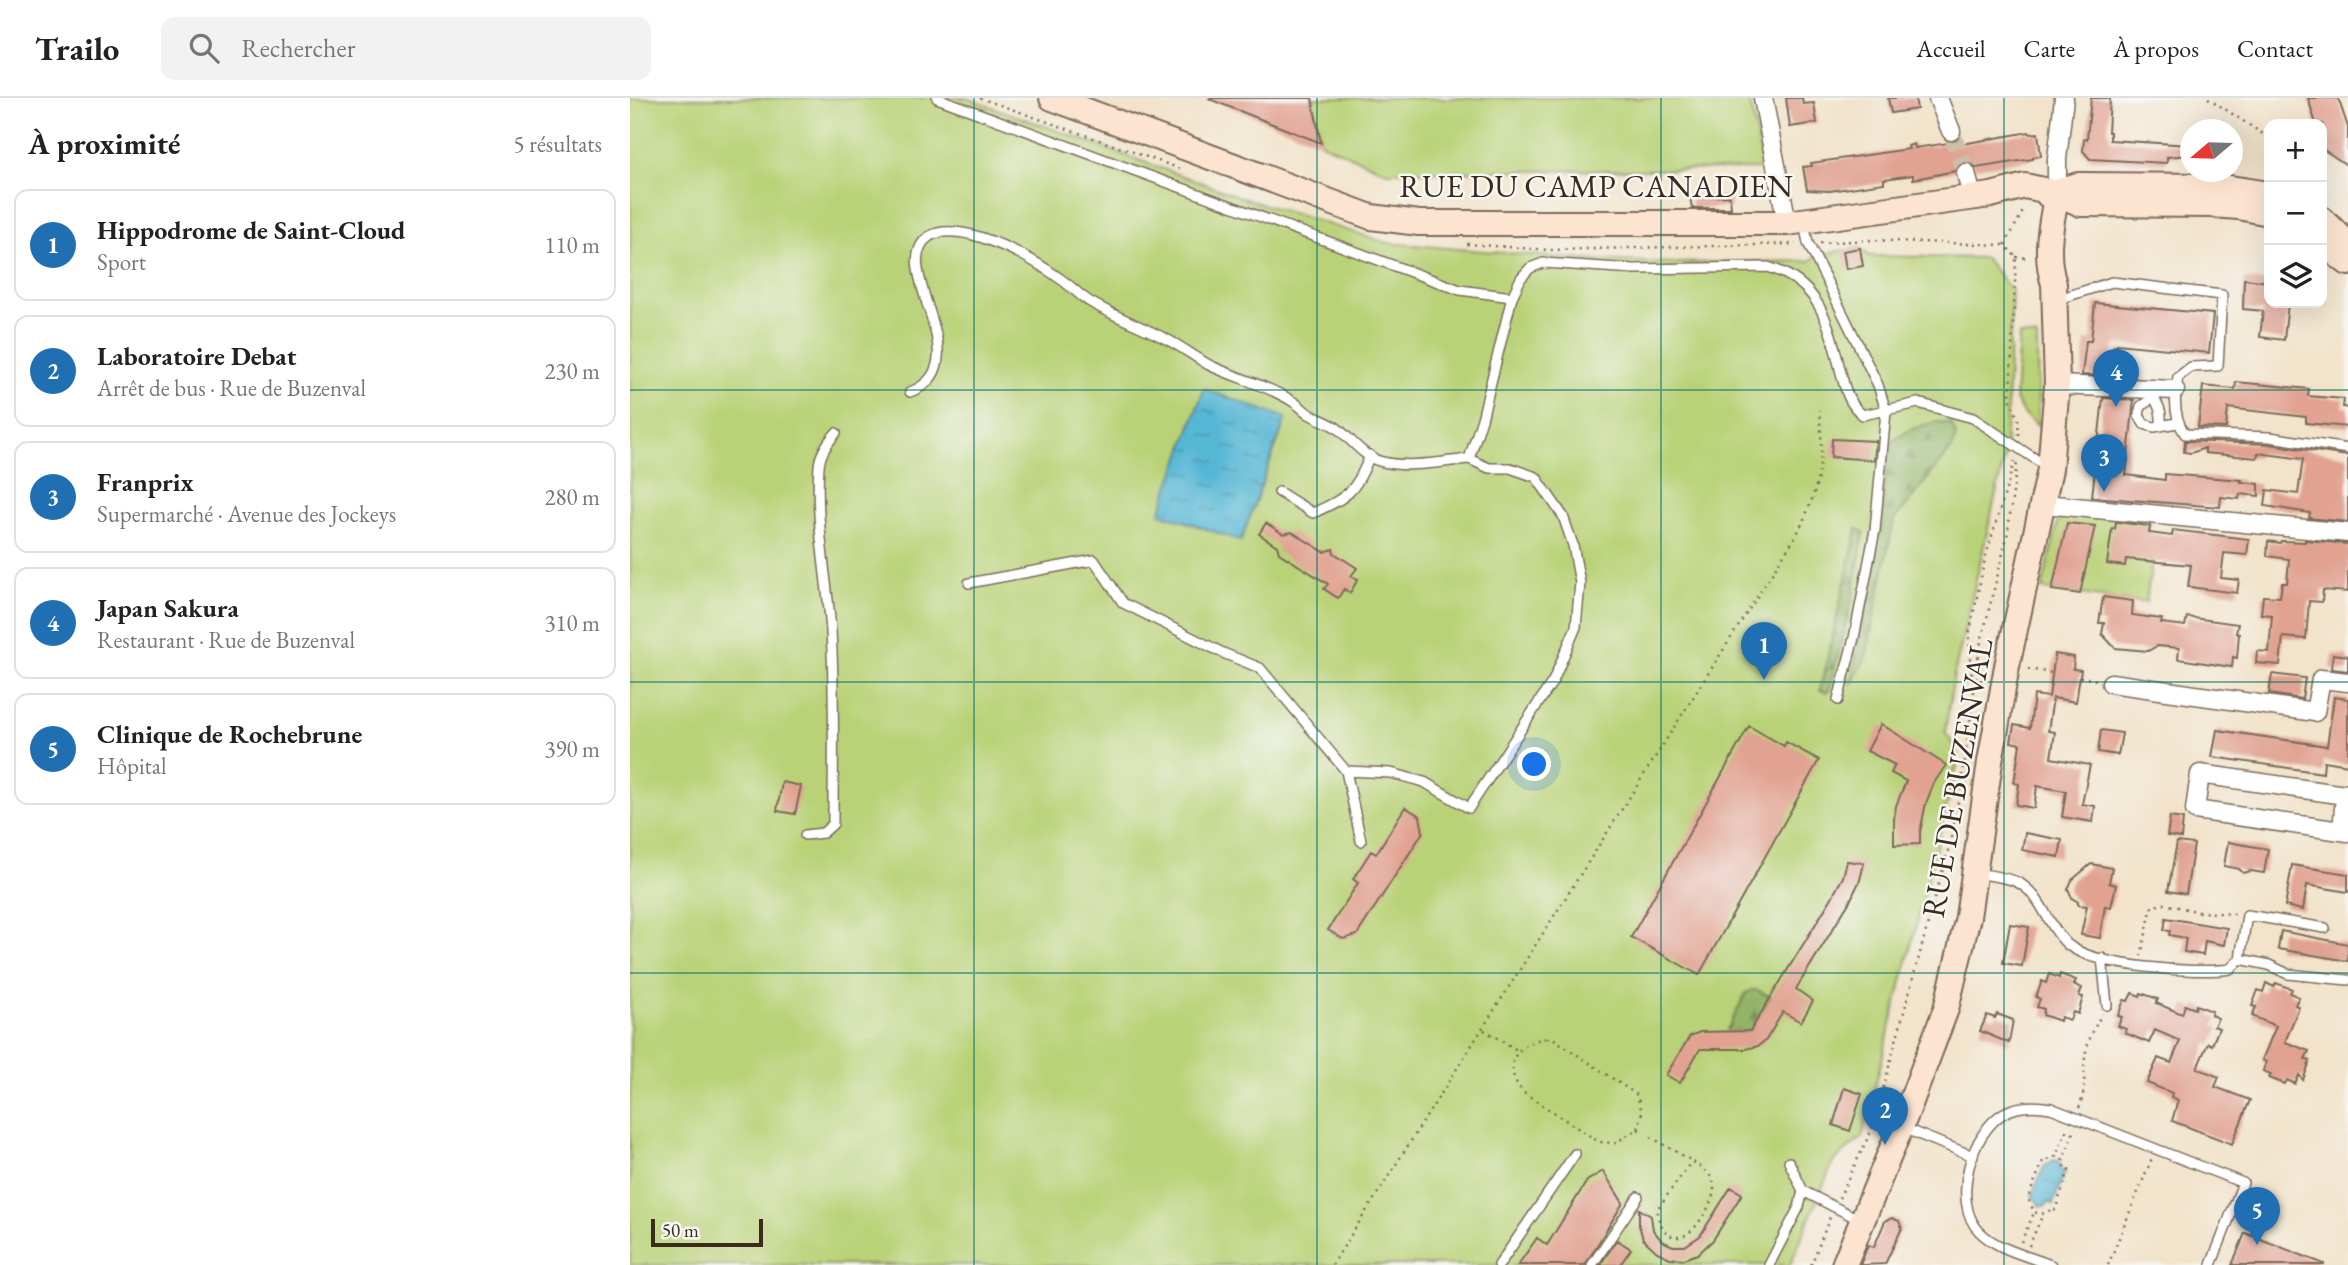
<!DOCTYPE html>
<html lang="fr">
<head>
<meta charset="utf-8">
<style>
	body { margin:0; font-family:"EB Garamond",serif; background:#f2f2f2; color:#222 }
	.controls { position:absolute; right:21px; top:21px; display:grid; overflow:hidden; border-radius:14px; box-shadow:0 7px 28px #0002 }
	.controls button { width:63px; height:63px; display:grid; place-items:center; padding:0; border:0; border-bottom:2px solid #e0e0e0; background:#fff; color:#222; font:35px sans-serif }
	.compass { position:absolute; left:1550px; top:21px; width:63px; height:63px; border-radius:50%; background:#fff; box-shadow:0 7px 28px #0002; rotate:251deg }
	.scale { position:absolute; left:21px; bottom:18px; width:112px; box-sizing:border-box; padding-left:7px; border:4px solid #3b2a1e; border-top:0; font-size:19px; line-height:24px; white-space:nowrap; color:#3b2a1e; -webkit-text-stroke:5px #f6f6f2; paint-order:stroke }
	.you { position:absolute; left:905px; top:667px; width:24px; height:24px; margin:-18px; border:5px solid #fff; border-radius:50%; background:#1a73e8; box-shadow:0 0 0 10px #1a73e833 }
	.badge { display:grid; place-items:center; width:46px; height:46px; border-radius:50%; background:#1f6fb2; color:#fff; font-size:23px; font-weight:700 }
	.pin { position:absolute; translate:-50% -58px; filter:drop-shadow(0 2px 4px #0008) }
	.pin::after { content:''; position:absolute; top:37px; width:24px; height:21px; background:inherit; clip-path:polygon(0 0,100% 0,50% 100%) }
	.list { margin:0; padding:0; list-style:none }
	h2 { display:flex; justify-content:space-between; align-items:center; height:91px; margin:0; padding:0 28px; font-size:30px }
	h2 small { font-size:23px; font-weight:400; color:#767676 }
	.list li { display:grid; grid-template-columns:46px 1fr auto; gap:21px; align-items:center; box-sizing:border-box; height:112px; margin:0 14px 14px; padding:0 14px; border:2px solid #e0e0e0; border-radius:14px }
	.list b { display:block; font-size:26px; white-space:nowrap }
	.list p { margin:0; font-size:23px; white-space:nowrap; color:#767676 }
	.list em { font-size:23px; font-style:normal; color:#767676 }
	.icon { flex:none; width:38px; height:38px; fill:none; stroke:currentColor; stroke-width:2; stroke-linecap:round; stroke-linejoin:round }
	.map { position:relative; flex:none; width:1718px; height:1167px; overflow:hidden }
	header { display:flex; align-items:center; gap:42px; box-sizing:border-box; height:98px; padding:0 35px; background:#fff; border-bottom:2px solid #e0e0e0 }
	header strong { font-size:33px }
	nav { display:flex; gap:38px; margin-inline-start:auto; font-size:24px }
	.search { width:490px; height:63px; background:#f2f2f2; display:flex; align-items:center; gap:18px; box-sizing:border-box; padding:0 24px; border-radius:14px; color:#767676; font-size:26px }
	main { display:flex }
	aside { flex:1; background:#fff }
	.map>svg:first-child { display:block }
</style>
</head>
<body>
<header>
<strong>Trailo</strong>
<div class="search"><svg class="icon" aria-label="search" viewBox="0 0 24 24"><circle cx="10" cy="10" r="6"/><path d="M15 15l6 6"/></svg>Rechercher</div>
<nav><a>Accueil</a><a>Carte</a><a>À propos</a><a>Contact</a></nav>
</header>
<main>
<aside>
<h2>À proximité<small>5 résultats</small></h2>
<ul class="list">
<li><span class="badge">1</span><div><b>Hippodrome de Saint-Cloud</b><p>Sport</p></div><em>110 m</em></li>
<li><span class="badge">2</span><div><b>Laboratoire Debat</b><p>Arrêt de bus · Rue de Buzenval</p></div><em>230 m</em></li>
<li><span class="badge">3</span><div><b>Franprix</b><p>Supermarché · Avenue des Jockeys</p></div><em>280 m</em></li>
<li><span class="badge">4</span><div><b>Japan Sakura</b><p>Restaurant · Rue de Buzenval</p></div><em>310 m</em></li>
<li><span class="badge">5</span><div><b>Clinique de Rochebrune</b><p>Hôpital</p></div><em>390 m</em></li>
</ul>
</aside>
<div class="map">
<svg width="1718" height="1167" viewBox="0 0 1718 1167">
	<defs>
		<pattern id="forest-firs" width="22" height="20" patternUnits="userSpaceOnUse" patternTransform="scale(1.75)"><rect width="22" height="20" fill="#92b468"/><path d="M5 1l3.5 6h-7zM16 11l3.5 6h-7z" fill="#789355"/></pattern>
		<pattern id="water-ripples" width="26" height="14" patternUnits="userSpaceOnUse" patternTransform="scale(1.75)"><rect width="26" height="14" fill="#57b7d5"/><path d="M2 4q2-2 4 0t4 0M15 11q2-2 4 0t4 0" fill="none" stroke="#4995ac"/></pattern>
	</defs>
	<rect width="100%" height="100%" fill="#f6f6f2"/>
	<filter id="ink" filterUnits="userSpaceOnUse"><feTurbulence type="fractalNoise" baseFrequency=".0143" numOctaves="2"/><feDisplacementMap in="SourceGraphic" scale="14" xChannelSelector="R" yChannelSelector="G"/><feConvolveMatrix kernelMatrix="1 2 1 2 8 2 1 2 1" color-interpolation-filters="sRGB"/></filter>
	<filter id="wash" filterUnits="userSpaceOnUse"><feTurbulence type="fractalNoise" baseFrequency=".00686" numOctaves="4" result="noise"/><feDisplacementMap in="SourceGraphic" scale="28" xChannelSelector="R" yChannelSelector="G"/><feGaussianBlur stdDeviation="1.57" result="paint"/><feColorMatrix in="noise" values="0 0 0 0 0 0 0 0 0 0 0 0 0 0 0 0 0 1.4 0 .05"/><feComposite in="paint" operator="in"/></filter>
	<g filter="url(#wash)">
		<rect width="100%" height="100%" fill="#f2e3ca"/>
		<!-- green -->
		<path fill="#b9d277" stroke="#7a7e4a" stroke-width="2" d="M0,0H337L616,101L758,145L959,162L1046,165L1179,163L1191,156L1230,150L1239,158L1355,160L1382,193L1375,357L1324,577L1315,634L1326,650L1328,664L1232,1039L1203,1064L1160,1167H0Z
			M682,0H1119L1134,71L757,74L691,45Z
			M1389,237L1407,239L1408,328L1392,314L1385,301Z
			M1434,416L1520,423L1517,455L1523,456L1516,505L1412,491L1428,423Z"/>
		<!-- forest -->
		<path fill="url(#forest-firs)" stroke="#666f43" stroke-width="2" d="M1305,324L1321,325L1326,337L1323,349L1264,422L1236,559L1221,587L1250,431L1258,352C1265,334 1288,329 1305,324Z
			M1227,431L1234,434L1223,498L1199,593L1196,594L1190,592Z
			M1122,892H1126L1140,898V902L1120,933L1098,934L1097,932L1116,895Z"/>
		<!-- water -->
		<path fill="url(#water-ripples)" stroke="#49707a" stroke-width="2" d="M574,291L656,320L611,443L530,415Z
			M1423,1062L1429,1063L1431,1072L1435,1074L1423,1106L1419,1104L1415,1108H1410L1402,1097L1415,1066L1418,1067Z"/>
		<g id="blocks">
			<!-- building -->
			<path fill="#e1a291" d="M580,0H682L691,45L579,1Z
				M1156,0H1172L1173,6L1184,5L1187,25L1160,29Z
				M1258,0H1285L1287,11L1261,15Z
				M1461,0H1480L1478,34H1480V42L1560,47V57L1537,59V65L1460,61L1453,53L1454,41H1457Z
				M1678,0H1708L1718,29V68L1694,52L1692,44V26H1686Z
				M1399,34L1400,36L1408,35L1411,58L1403,59V61L1346,70L1340,64H1334L1328,67L1325,73L1295,79L1283,81V77L1254,81V85L1200,93L1177,92L1173,69L1182,68L1181,65L1279,51L1278,48L1284,46L1285,50L1325,44L1326,47Z
				M1100,98L1101,110H1062L1060,99Z
				M1230,150L1233,168L1216,171L1213,153Z
				M1614,181L1639,184V205H1658L1654,242L1630,239L1633,213L1613,211Z
				M1465,205L1583,216L1579,255L1487,246V249L1484,248L1481,278L1452,277L1456,243H1461Z
				M1606,284L1679,291L1678,298L1714,301L1713,309L1718,310V329L1676,325V319L1598,310L1596,330L1568,329L1573,288L1605,291Z
				M1473,300L1504,302L1496,377L1535,382V376L1612,382L1611,384L1629,386V398L1610,396L1609,401L1591,399L1590,409L1462,399Z
				M1202,341L1246,343L1244,362L1201,359Z
				M1555,343L1639,346L1718,358V424L1679,420L1680,415L1635,408L1637,392L1668,396L1673,361L1628,355L1627,360L1575,355V350L1561,355L1554,354Z
				M1486,424L1520,428L1519,435L1542,438L1543,432L1619,441L1617,457L1594,455L1591,480L1609,482L1607,495L1558,489L1561,467L1496,461L1495,468L1477,466L1482,430L1485,431Z
				M636,425L653,436L662,434L694,454L703,451L704,455L727,470L721,478L728,481L720,495L714,491L708,500L694,491L698,486L649,455L647,448L629,436Z
				M1437,425L1465,428L1450,496L1422,492Z
				M1675,442L1718,446V494L1693,492L1692,504L1679,503L1676,541L1653,539L1650,567L1626,565L1627,553L1639,554L1642,517L1631,516L1633,498L1650,499L1652,485H1657L1659,461L1637,458L1638,443L1650,445L1651,443L1675,444Z
				M1473,499L1503,503L1502,517L1532,521L1531,525L1555,528L1557,519L1608,526L1606,535L1609,536L1607,560L1603,559L1602,569L1548,561L1549,550L1527,548L1518,553L1485,550L1472,536L1474,525H1469Z
				M1425,556L1444,559L1443,571L1451,572L1446,604L1423,600L1418,633L1425,634L1421,660L1460,667L1452,706L1465,708L1463,724L1432,719L1436,693L1407,688L1404,710L1386,707L1389,686L1384,685L1390,646L1381,644L1384,627L1400,630L1404,597L1419,599Z
				M1703,556L1718,558V573L1701,571Z
				M1642,576L1675,580L1672,601L1639,596Z
				M1704,599L1718,601V667L1694,663L1693,675L1582,659L1587,632L1697,648Z
				M1251,626L1316,667L1304,685L1296,705L1290,734V746L1264,747V722L1266,708L1276,683L1261,675L1265,667L1237,653Z
				M1119,628L1154,648L1156,644L1189,662L1069,877L1001,839Z
				M1471,632L1492,635L1488,657L1468,654Z
				M152,684L171,688L165,716L147,713Z
				M775,709L790,718L793,734L727,837L713,841L698,832L728,785L723,781L741,753L746,756Z
				M1540,719L1553,721L1551,740L1537,738Z
				M1395,735L1432,742L1429,759L1392,752Z
				M1547,744L1564,746L1556,796L1538,793Z
				M1598,744L1638,751L1634,775L1621,773L1613,775L1609,771L1594,768Z
				M1217,763L1234,765L1230,782L1220,803L1166,891L1183,903L1171,924L1153,914L1136,942L1128,948L1115,951H1070L1050,985L1036,977L1060,938L1070,934L1120,933L1201,801L1213,779Z
				M1461,766L1482,770L1479,785L1486,787L1481,809L1475,808L1470,840L1451,837L1457,808L1448,807V804L1442,800L1438,791L1442,782Z
				M1662,767L1718,776V794L1677,787L1673,812L1655,808Z
				M1536,820L1597,830L1594,847L1575,843L1573,857L1554,854L1556,840L1539,837L1540,833L1534,832Z
				M1380,826L1399,829L1392,868L1373,865Z
				M1651,833L1718,846V863L1648,851Z
				M1419,876L1429,880L1430,876L1446,882L1444,887L1452,890L1449,898L1453,899L1448,916L1443,914L1440,922L1431,919L1430,923L1413,917L1414,911L1407,909L1410,901L1406,899L1412,883L1416,885Z
				M1636,885L1644,889L1646,885L1662,891L1660,895L1669,899L1665,907L1669,909L1655,944L1679,953L1675,961L1680,963L1673,982L1669,977L1665,986L1657,982L1655,986L1639,980L1641,976L1633,973L1636,964L1632,962L1646,928L1622,918L1626,909L1622,908L1628,892L1633,894Z
				M1502,895L1510,898L1511,895L1528,901L1526,905L1552,916L1555,907L1565,911L1566,907L1582,913L1581,917L1588,920L1584,928L1589,930L1582,947L1578,945L1567,970L1589,979L1585,989L1620,1002L1602,1046L1542,1023L1548,1002L1541,999L1542,995L1517,985L1528,960L1541,965L1550,943L1525,932L1519,945L1495,935L1496,931L1488,928L1492,919L1488,918L1494,902L1498,903Z
				M1367,916L1383,922L1379,945L1350,933L1357,917L1365,920Z
				M1214,990L1232,996L1220,1033L1203,1027Z
				M973,1073L993,1105L955,1167H888L907,1140L917,1147L957,1083Z
				M1101,1089L1112,1096L1083,1142L1068,1156L1054,1161L1040,1160L1027,1154L1013,1141L1009,1127V1111L1021,1118L1023,1132L1032,1143L1043,1148H1055L1070,1138Z
				M1262,1120L1269,1123L1272,1130L1255,1166L1230,1167L1238,1147L1244,1149L1255,1123Z
				M1615,1135L1694,1166V1167H1602Z
				M987,1142L1001,1151L990,1167H970Z"/>
		</g>
	</g>
	<g filter="url(#ink)">
		<use href="#blocks" fill-opacity="0" stroke="#7b6b5a" stroke-width="2"/>
		<g fill="none" stroke-linecap="round" stroke-linejoin="round">
			<!-- street-tunnel -->
			<path stroke="#cdbea8" stroke-width="18" stroke-dasharray="18 9" stroke-linecap="butt" d="M1321,33L1336,75"/>
			<!-- lane casing -->
			<g stroke="#7b6b5a" stroke-width="12">
				<path id="lane" d="M307,0L830,192L882,199
					M1174,125L1178,145L1248,287L1256,313L1245,432L1224,540L1208,602
					M1426,202L1482,184L1592,197L1588,268L1561,269L1548,279C1544,298 1543,319 1555,336L1640,339L1718,351
					M1516,292C1525,300 1532,310 1531,322
					M280,294C354,266 254,167 300,138C315,129 343,136 358,142C384,151 410,166 432,182C442,189 451,199 462,205C486,219 513,229 538,242C552,249 565,259 579,267C606,280 637,287 662,303C668,306 673,312 679,316C688,321 698,324 707,330C720,340 733,358 749,363C777,371 810,364 839,361L852,321L882,199L891,180L900,170L913,165L1004,171L1138,169C1191,185 1199,226 1211,275C1215,291 1219,307 1233,317L1288,305L1343,320L1416,368
					M1517,304L1511,308L1509,317L1514,326L1524,329L1547,325
					M649,394L683,415C718,399 726,394 740,357
					M339,485L464,462L493,505L593,555L630,570L716,673
					M175,737L193,735L203,726C203,662 205,597 201,533C197,478 185,423 189,368C190,355 198,344 206,335
					M731,743L716,673L761,675L794,684L839,710L923,583L946,529L950,485L943,447L933,418L906,379L880,370H859L839,361
					M1345,775C1358,777 1375,779 1387,784C1412,796 1417,828 1437,846C1463,869 1566,876 1600,871L1610,861
					M1472,860L1477,907
					M1610,861L1617,817L1695,830
					M1610,861L1639,867L1658,876L1718,882
					M1273,1030L1343,1058
					M1173,1093L1230,1122
					M869,1167L945,1056
					M962,1167L1008,1099
					M1139,1167L1169,1109L1173,1093L1159,1064
					M1421,1167C1398,1158 1366,1151 1349,1133C1321,1104 1341,1034 1374,1015C1388,1007 1405,1007 1421,1010L1613,1085L1581,1167"/>
			</g>
			<!-- street casing -->
			<g stroke="#7b6b5a" stroke-width="21">
				<path id="street" d="M1133,0L1157,125
					M1308,0L1321,33
					M1336,75L1342,98
					M1427,95V61L1434,0
					M1427,287L1545,292
					M1414,406L1718,435
					M1481,585L1685,614L1691,581L1718,584
					M1718,694L1715,697L1570,676L1565,712L1718,734
					M1712,733L1715,697"/>
			</g>
			<!-- secondary casing -->
			<g stroke="#7b6b5a" stroke-width="28">
				<path id="secondary" d="M422,0L741,119L789,125H1157L1361,97L1395,88L1427,95L1451,106L1582,107L1609,109L1639,115
					M1418,97L1448,87L1587,88L1639,96
					M1692,121L1718,146
					M1692,145L1718,165
					M1214,1167L1277,1014L1316,911L1338,819L1360,664L1377,568L1420,371L1427,287L1424,186C1414,156 1421,126 1427,95"/>
			</g>
			<!-- path -->
			<path stroke="#7b6b5a" stroke-width="2.5" stroke-dasharray="2 5" stroke-linecap="butt" d="M350,0L551,71
				M1578,0L1639,40
				M1190,145L1237,142L1375,147
				M837,146L919,152L1166,146
				M1386,159L1400,160
				M1389,337L1388,322L1380,300L1386,159L1375,147L1393,113
				M1398,571L1422,575
				M1450,579L1467,582
				M1342,583L1339,537L1355,461L1385,362
				M1511,858L1522,808L1535,806L1570,814L1606,816
				M854,932L887,952
				M917,940L924,941L1007,997L1012,1014L1008,1031L985,1045L969,1044L894,995C871,970 884,944 917,940Z
				M1449,1010C1457,990 1453,979 1455,959C1457,944 1464,930 1472,916
				M1008,1031L1014,1035
				M1021,1039C1038,1050 1069,1064 1081,1079C1092,1093 1070,1128 1057,1136C1039,1147 1026,1126 1028,1110L1061,1064
				M1426,1058L1432,1060L1436,1071L1439,1072L1425,1112L1422,1110C1417,1116 1411,1117 1404,1114L1398,1100L1413,1063L1426,1058L1438,1028
				M1433,1063L1445,1030
				M1209,1100L1242,1031L1320,745L1332,683L1350,548L1377,439L1387,365
				M1391,1144L1404,1115
				M1399,1148L1413,1116
				M702,1167L1167,436C1189,393 1195,360 1189,312
				M1181,1167L1200,1119
				M1478,1167L1522,1060"/>
			<!-- lane -->
			<use href="#lane" stroke="#fff" stroke-width="9"/>
			<!-- street -->
			<use href="#street" stroke="#fff" stroke-width="18"/>
			<!-- secondary -->
			<use href="#secondary" stroke="#fde4d1" stroke-width="24"/>
		</g>
	</g>
	<!-- grid -->
	<path fill="none" stroke="#0f766e" stroke-width="2" stroke-opacity="0.55" d="M344,0V1167M687,0V1167M1031,0V1167M1374,0V1167M0,292H1718M0,584H1718M0,875H1718"/>
	<g text-anchor="middle" stroke-width="5" stroke-linejoin="round" paint-order="stroke">
		<!-- street labels -->
		<g font-size="32" fill="#3b2a1e" stroke="#f6f6f2">
			<text x="966" y="99">RUE DU CAMP CANADIEN</text>
			<text transform="translate(1327 680) rotate(-80)" y="11">RUE DE BUZENVAL</text>
		</g>
	</g>
</svg>
<div class="controls">
<button>+</button>
<button>−</button>
<button><svg class="icon" aria-label="layers" viewBox="0 0 24 24"><path d="M12 4l9 5-9 5-9-5zM3 14l9 5 9-5"/></svg></button>
</div>
<svg class="compass" viewBox="-18 -18 36 36"><path d="M0-13l5 13h-10z" fill="#e53935"/><path d="M0 13l5-13h-10z" fill="#767676"/></svg>
<div class="scale">50 m</div>
<div class="you"></div>
<div class="pin badge" style="left:1134px;top:582px">1</div>
<div class="pin badge" style="left:1255px;top:1047px">2</div>
<div class="pin badge" style="left:1474px;top:394px">3</div>
<div class="pin badge" style="left:1486px;top:309px">4</div>
<div class="pin badge" style="left:1627px;top:1147px">5</div>
</div>
</main>
</body>
</html>
